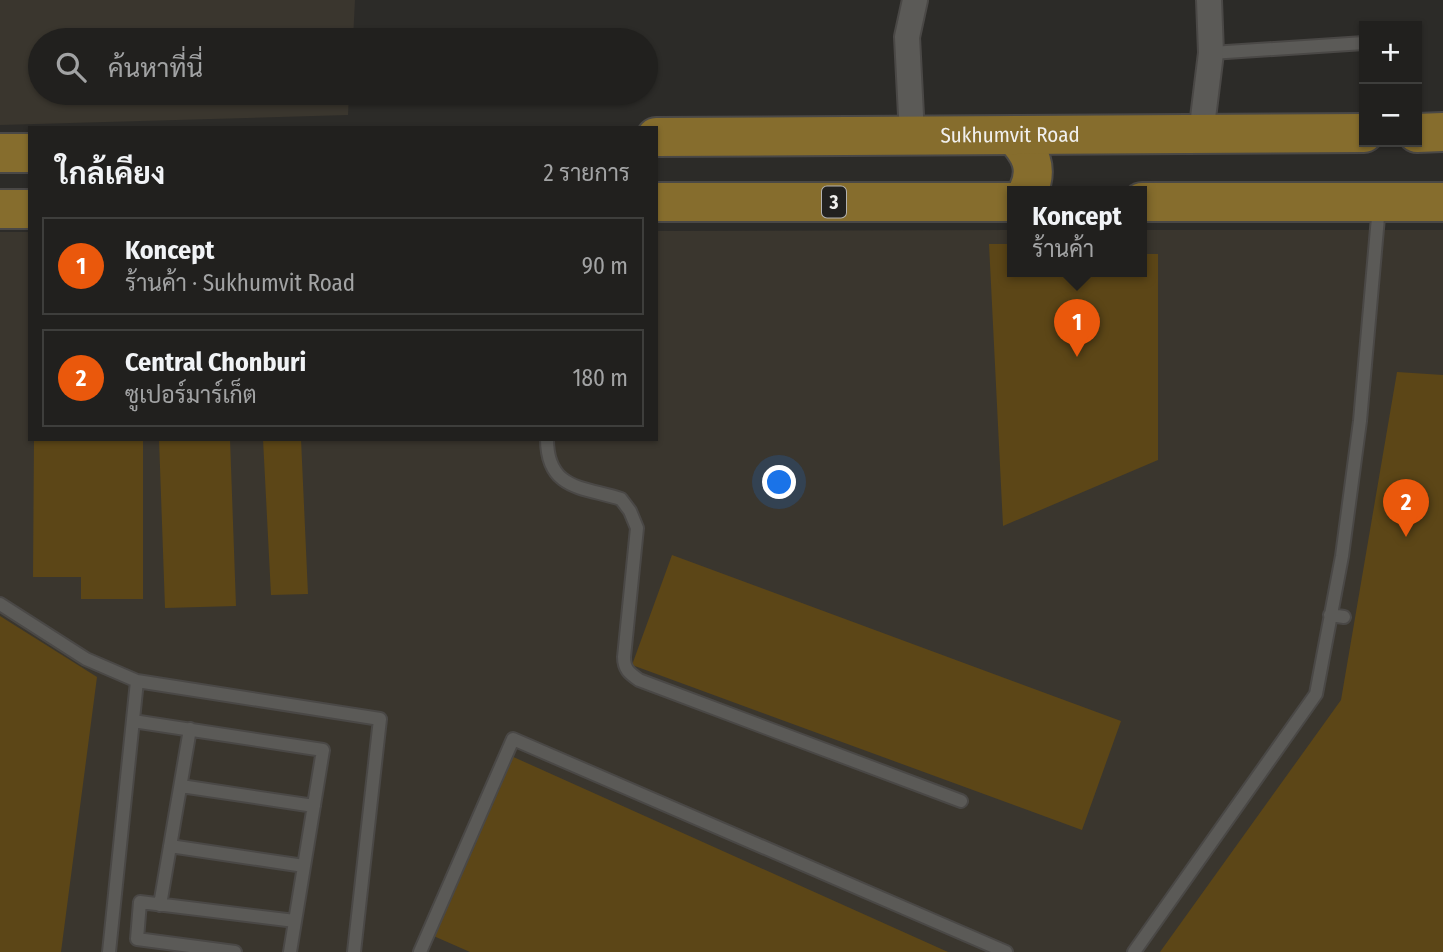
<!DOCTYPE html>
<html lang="th">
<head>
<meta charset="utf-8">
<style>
	body { margin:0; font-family:"Fira Sans Condensed",Sarabun,sans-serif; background:#292827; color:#f1f3f6 }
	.controls { position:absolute; right:21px; top:21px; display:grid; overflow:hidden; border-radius:0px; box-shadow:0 2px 5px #0004 }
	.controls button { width:63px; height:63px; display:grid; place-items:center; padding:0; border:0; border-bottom:2px solid #3e3e3c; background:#21201e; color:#f1f3f6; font:35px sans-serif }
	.you { position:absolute; left:780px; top:483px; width:24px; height:24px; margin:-18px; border:5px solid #fff; border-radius:50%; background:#1a73e8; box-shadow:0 0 0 10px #1a73e833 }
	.badge { display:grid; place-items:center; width:46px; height:46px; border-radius:50%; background:#ea580c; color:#fff; font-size:23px; font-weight:700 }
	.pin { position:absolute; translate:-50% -58px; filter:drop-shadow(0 2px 4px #0008) }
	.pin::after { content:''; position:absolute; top:37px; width:24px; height:21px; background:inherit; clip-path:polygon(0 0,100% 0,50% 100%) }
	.popup { position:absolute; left:1007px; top:186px; width:140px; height:91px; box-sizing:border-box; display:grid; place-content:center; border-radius:0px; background:#21201e; filter:drop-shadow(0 2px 5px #0005); font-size:23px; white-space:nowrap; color:#a2a3a4 }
	.popup b { font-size:26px; color:#f1f3f6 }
	.popup::after { content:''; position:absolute; left:50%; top:100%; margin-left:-14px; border:14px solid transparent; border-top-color:#21201e }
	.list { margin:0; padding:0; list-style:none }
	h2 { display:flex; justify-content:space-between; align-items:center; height:91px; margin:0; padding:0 28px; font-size:30px }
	h2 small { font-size:23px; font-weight:400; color:#a2a3a4 }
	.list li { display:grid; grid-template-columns:46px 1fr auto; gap:21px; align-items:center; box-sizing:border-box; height:98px; margin:0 14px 14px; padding:0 14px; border:2px solid #3e3e3c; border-radius:0px }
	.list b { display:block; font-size:26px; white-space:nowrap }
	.list p { margin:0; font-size:23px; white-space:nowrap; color:#a2a3a4 }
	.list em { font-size:23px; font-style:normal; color:#a2a3a4 }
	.icon { flex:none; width:38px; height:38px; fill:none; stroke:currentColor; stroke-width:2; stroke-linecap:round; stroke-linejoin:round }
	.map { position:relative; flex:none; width:1443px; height:952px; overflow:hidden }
	.search { position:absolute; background:#21201e; box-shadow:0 2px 5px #0004; left:28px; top:28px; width:630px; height:77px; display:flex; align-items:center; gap:18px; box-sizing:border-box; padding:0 24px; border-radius:38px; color:#a2a3a4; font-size:26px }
	.panel { position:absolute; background:#21201e; box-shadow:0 2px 5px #0004; left:28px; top:126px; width:630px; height:315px; border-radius:0px }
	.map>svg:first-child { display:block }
</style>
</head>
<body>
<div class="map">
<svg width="1443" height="952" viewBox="0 0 1443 952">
	<rect width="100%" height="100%" fill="#2c2b28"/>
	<!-- built -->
	<path fill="#3a362e" d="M0,0H355L353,40H40V93H349L348,115L0,125Z
		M1012,230V271H1142V230H1443V952H0V232H30V439H656V231Z"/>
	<!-- building -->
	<path fill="#5c4617" d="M989,244H1012V271H1142V254H1158V460L1003,526Z
		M1397,372L1443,375V952H1160L1341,700Z
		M34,439H143V599H81V577H33Z
		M159,439H230L236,606L165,608Z
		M263,439H301L308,594L271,595Z
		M672,555L1121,721L1082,830L632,665Z
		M0,616L97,677L61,952H0Z
		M509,755L948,952H470L429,934Z"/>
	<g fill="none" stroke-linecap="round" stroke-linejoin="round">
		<!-- lane casing -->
		<g stroke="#4a4846" stroke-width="16">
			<path id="lane" d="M1211,53L1364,43
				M547,439C547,491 585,487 621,499L630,511L637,528L624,657C624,669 629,673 639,680L961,801
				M0,604L86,659L137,681L109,952
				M1330,615L1344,617
				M137,681L380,719L354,952
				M133,721L323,750L290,952
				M181,786L314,806
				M170,846L304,866
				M160,905L190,729
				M235,952L137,939L140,902L295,921
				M420,952L513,739L1006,952
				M1134,952L1316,694L1342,556L1360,421L1379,206"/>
		</g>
		<!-- street casing -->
		<g stroke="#4a4846" stroke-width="28">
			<path id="street" d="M1201,134L1211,53L1209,0
				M912,135L907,37L915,0"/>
		</g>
		<!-- primary casing -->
		<g stroke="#4a4846" stroke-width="42">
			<g id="primary">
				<path d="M1417,133L1443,132"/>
				<path d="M1014,135C1030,152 1039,168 1028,191"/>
				<path id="s1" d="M656,137L1364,133"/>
				<path d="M0,153H30"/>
				<path d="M656,202H1012"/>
				<path d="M1142,202H1443"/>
				<path d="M0,209H30"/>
			</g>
		</g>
		<!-- lane -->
		<use href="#lane" stroke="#5b5a57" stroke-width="12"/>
		<!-- street -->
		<use href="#street" stroke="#5b5a57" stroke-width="24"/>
		<!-- primary -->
		<use href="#primary" stroke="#866d2d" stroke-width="38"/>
	</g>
	<g text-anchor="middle" stroke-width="6" stroke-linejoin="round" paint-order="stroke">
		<!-- shield labels -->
		<rect fill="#22211f" stroke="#b3b2b0" stroke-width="2" x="822" y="186.5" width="24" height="31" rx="5"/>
		<g font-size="19" font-weight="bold" fill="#f1f0ee">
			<text x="834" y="209">3</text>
		</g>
		<!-- street labels -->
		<g font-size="21" fill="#f1f0ee" stroke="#22211f">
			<text dy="7" stroke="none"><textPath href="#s1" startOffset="354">Sukhumvit Road</textPath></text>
		</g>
	</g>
</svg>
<div class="controls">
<button>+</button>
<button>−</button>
</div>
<div class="you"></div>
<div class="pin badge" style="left:1077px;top:357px">1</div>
<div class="popup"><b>Koncept</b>ร้านค้า</div>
<div class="pin badge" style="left:1406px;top:537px">2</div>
<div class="search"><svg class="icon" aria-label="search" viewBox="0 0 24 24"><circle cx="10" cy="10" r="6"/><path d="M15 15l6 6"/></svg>ค้นหาที่นี่</div>
<section class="panel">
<h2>ใกล้เคียง<small>2 รายการ</small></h2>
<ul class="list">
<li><span class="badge">1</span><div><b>Koncept</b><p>ร้านค้า · Sukhumvit Road</p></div><em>90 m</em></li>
<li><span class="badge">2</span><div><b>Central Chonburi</b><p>ซูเปอร์มาร์เก็ต</p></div><em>180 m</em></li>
</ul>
</section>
</div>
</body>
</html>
